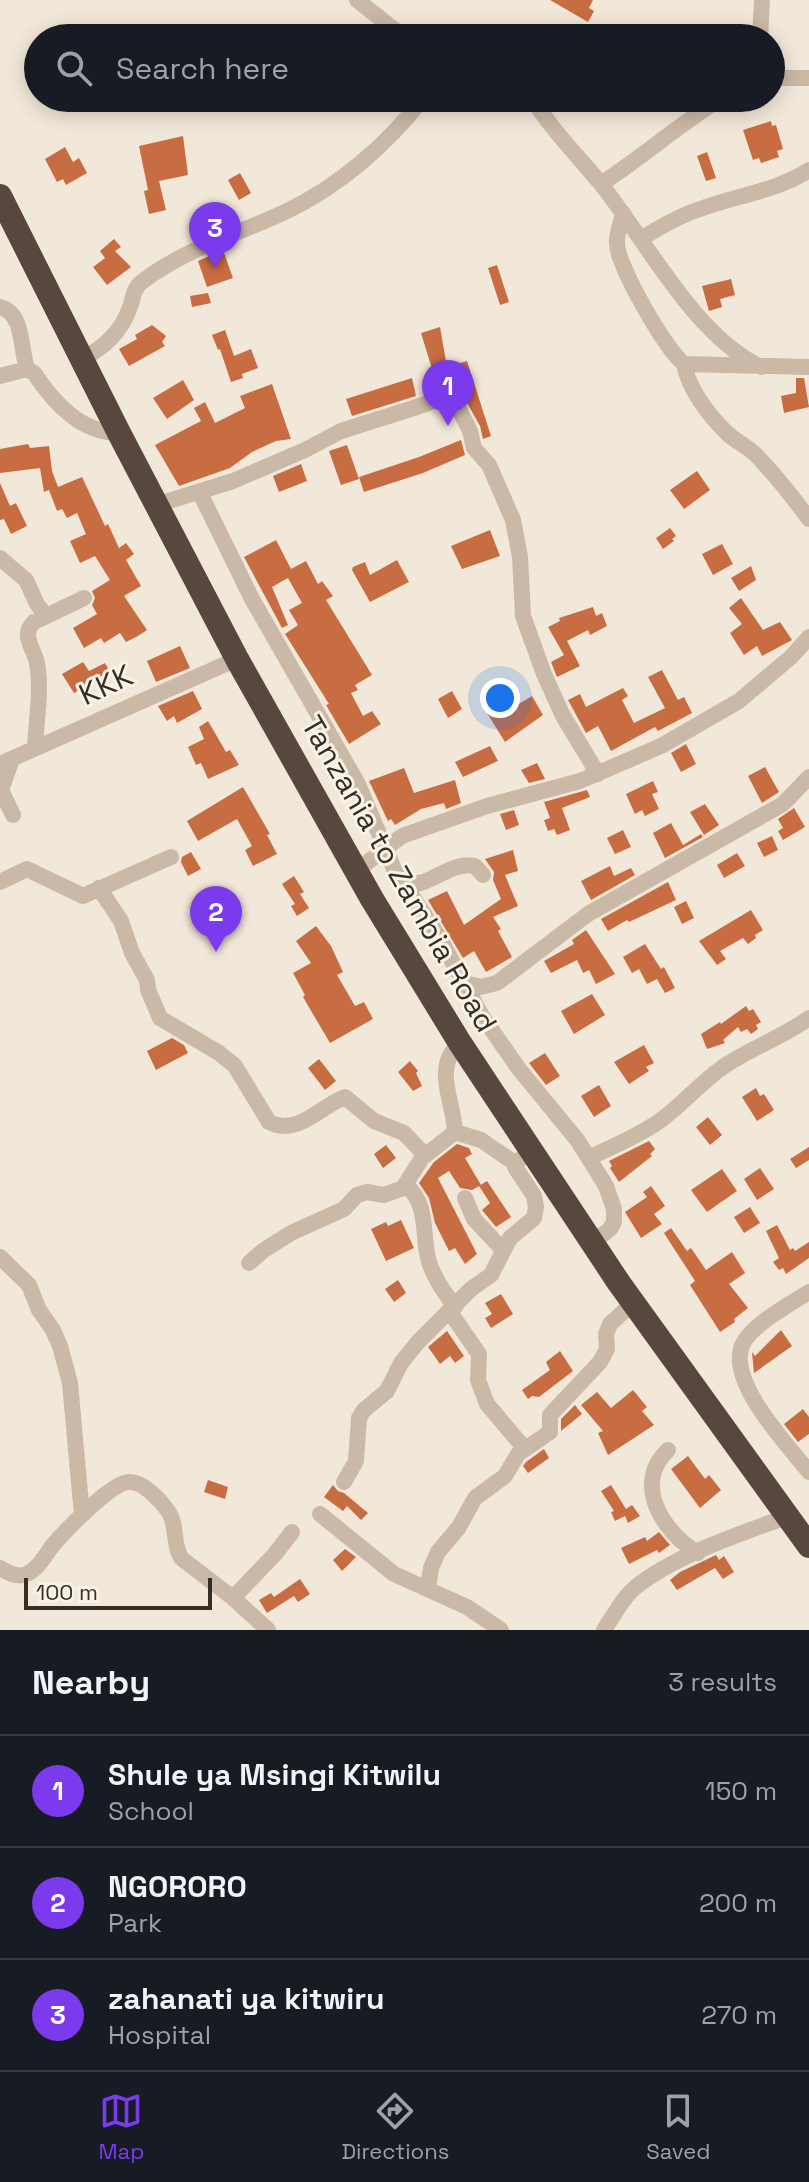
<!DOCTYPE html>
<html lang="en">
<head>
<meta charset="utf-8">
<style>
	body { margin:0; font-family:"Space Grotesk",sans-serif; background:#242831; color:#f1f3f6 }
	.scale { position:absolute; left:24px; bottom:20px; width:188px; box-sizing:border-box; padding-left:8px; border:4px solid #362d27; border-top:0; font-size:22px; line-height:28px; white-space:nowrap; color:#362d27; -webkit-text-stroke:6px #f9f2e6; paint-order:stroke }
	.you { position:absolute; left:500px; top:698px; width:28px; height:28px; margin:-20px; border:6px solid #fff; border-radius:50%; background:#1a73e8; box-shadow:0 0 0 12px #1a73e833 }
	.badge { display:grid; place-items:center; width:52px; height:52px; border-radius:50%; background:#7c3aed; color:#fff; font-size:26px; font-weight:700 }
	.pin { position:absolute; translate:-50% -66px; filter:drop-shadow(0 2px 4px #0008) }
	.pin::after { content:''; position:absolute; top:42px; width:28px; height:24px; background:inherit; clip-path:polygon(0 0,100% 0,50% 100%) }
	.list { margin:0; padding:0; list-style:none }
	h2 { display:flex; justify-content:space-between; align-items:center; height:104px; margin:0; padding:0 32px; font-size:34px }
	h2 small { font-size:26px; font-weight:400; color:#9ea1a6 }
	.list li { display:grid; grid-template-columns:52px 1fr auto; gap:24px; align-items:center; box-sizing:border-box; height:112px; padding:0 32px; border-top:2px solid #363941 }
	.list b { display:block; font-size:30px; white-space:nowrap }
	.list p { margin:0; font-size:26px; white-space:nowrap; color:#9ea1a6 }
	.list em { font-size:26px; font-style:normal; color:#9ea1a6 }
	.icon { flex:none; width:44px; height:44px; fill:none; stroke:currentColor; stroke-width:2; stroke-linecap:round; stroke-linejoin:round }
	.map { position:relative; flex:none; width:809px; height:1630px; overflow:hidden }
	.search { position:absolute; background:#171b24; box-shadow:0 4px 20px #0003; left:24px; right:24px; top:24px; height:88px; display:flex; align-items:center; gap:20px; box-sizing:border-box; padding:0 28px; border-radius:44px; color:#9ea1a6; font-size:30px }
	.sheet { height:440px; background:#171b24 }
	nav { display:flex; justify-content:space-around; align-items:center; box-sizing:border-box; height:112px; border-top:2px solid #363941; background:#171b24; font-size:22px; color:#9ea1a6 }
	nav a { display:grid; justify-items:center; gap:4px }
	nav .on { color:#7c3aed }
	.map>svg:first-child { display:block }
</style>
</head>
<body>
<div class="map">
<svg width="809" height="1630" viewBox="0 0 809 1630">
	<rect width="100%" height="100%" fill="#f2e8da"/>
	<!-- building -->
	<path fill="#c86c42" d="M550,0H593L589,8L594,11L588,22Z
		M657,98H696L697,100L661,112Z
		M771,121L772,126L776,125L783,149L777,151L779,157L761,163L759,158L753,160L743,130Z
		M183,136L188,175L159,181L166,210L149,214L144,191L148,190L139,146Z
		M65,147L73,162L79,158L87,173L66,185L63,179L57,182L45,159Z
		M707,152L716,178L706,181L697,156Z
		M240,173L251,193L239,200L228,180Z
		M114,239L121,247L115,251L131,267L107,285L93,267L105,258L100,251Z
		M223,250L233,278L207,287L198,261Z
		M497,265L509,302L500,305L488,268Z
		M731,279L735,295L720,299L722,307L709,311L702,286Z
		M208,293L211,303L192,307L190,296Z
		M152,325L166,336L162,342L165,346L129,366L119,349L137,339L135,335Z
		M440,327L447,367L467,361L491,436L483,439L480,426L457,385L430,390L427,374L433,372L421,333Z
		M225,330L234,356L251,349L258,368L242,374L243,378L231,382L220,349L218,350L212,335Z
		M412,378L416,396L352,416L346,399Z
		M796,378H804L809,407L784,413L781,396L796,393Z
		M183,380L194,400L167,419L153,398Z
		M272,384L291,439L276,441L252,452L230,468L179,486L155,445L201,421L194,408L205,402L215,423L245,408L240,396Z
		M461,440L465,455L423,473L364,492L359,477L419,457Z
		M28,444L30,448L49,446L52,471L58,487L82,477L105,526L108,524L119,548L126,543L134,554L126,560L141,586L124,596L147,630L138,636L126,642L120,633L104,643L101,638L84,648L73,628L97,614L92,605L95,598L92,591L110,580L95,556L80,563L70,541L86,534L77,513L67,518L62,509L57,511L49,490L44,492L40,468L0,473V449Z
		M347,445L359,479L341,485L329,451Z
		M301,464L307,481L279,492L273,476Z
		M697,471L710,490L684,509L670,490Z
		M0,483L10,506L16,503L27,526L11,534L4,519L0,520Z
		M670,528L676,536L672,539L674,541L663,549L656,538Z
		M490,530L500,556L462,569L451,546Z
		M276,540L291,569L306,561L318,584L322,581L333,596L326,600L372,675L355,685L358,690L351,693L363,716L372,711L381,724L349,744L326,705L329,704L285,634L298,625L289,610L302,603L288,578L272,587L288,625L282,628L244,557Z
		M722,544L733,564L713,575L702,554Z
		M397,560L409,582L370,602L352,570L353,567L365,562L370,575Z
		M751,566L756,580L739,591L731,578Z
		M741,598L763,630L780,622L792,640L762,656L757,646L744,655L730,633L742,624L729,608Z
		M593,607L596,616L602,613L607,626L590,635L588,630L567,641L580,666L557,677L551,662L564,655L548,627L560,621L559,618Z
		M180,646L190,668L156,682L147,661Z
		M83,662L89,671L105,663L110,672L74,693L62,674Z
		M662,670L678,700L684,697L692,713L658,731L655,727L611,751L598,726L586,733L568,700L580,694L586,707L623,688L628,696L622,700L634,723L665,708L648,677Z
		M193,691L202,709L177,723L174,716L167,721L158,706Z
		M452,691L462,709L448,718L438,699Z
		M532,696L543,715L505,742L487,713L501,705L505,712Z
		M208,721L226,752L230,750L239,765L208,779L201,763L196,765L188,747L204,739L199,727Z
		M686,744L696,764L681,772L671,753Z
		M490,746L498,761L463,777L455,762Z
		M537,763L545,779L529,783L521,770Z
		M765,767L779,792L762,803L748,776Z
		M404,768L414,793L455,780L461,803L446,809L444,803L421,809L395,825L391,819L388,821L369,781Z
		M653,781L658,792L652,794L659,809L645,816L642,810L635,814L626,794Z
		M243,787L270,834L267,835L277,854L253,866L245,850L252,846L237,819L198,841L187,821Z
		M587,790L590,797L562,808L570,830L557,835L554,829L548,831L544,820L550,818L544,802Z
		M705,804L719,825L704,835L690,812Z
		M794,808L805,827L783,840L778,831L783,828L778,819Z
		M514,810L519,825L506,830L500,814Z
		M671,823L683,845L701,834L703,837L665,858L653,833Z
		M623,830L631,847L615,854L607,838Z
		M772,836L778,850L764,857L757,843Z
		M513,850L518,871L505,875L518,906L493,917L501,929L498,931L512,957L486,972L474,951L463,958L428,900L447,891L464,925L501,899L493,880L494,872L485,859Z
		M191,852L201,869L188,876L181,862L182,857Z
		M737,853L745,866L724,878L717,865Z
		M610,866L614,876L631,868L635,875L591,900L581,881Z
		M294,876L304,892L300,894L309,908L297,916L291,906L295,904L282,884Z
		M668,882L676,900L629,922L627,920L608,931L601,919Z
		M686,901L694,918L682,924L674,907Z
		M751,910L763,930L755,935L756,938L748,944L743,938L720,951L726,959L717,965L699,941Z
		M316,926L331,946L343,972L337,975L355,1006L364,1002L373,1019L330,1043L303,997L305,995L293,973L311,963L296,941Z
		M586,930L615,974L596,984L589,970L583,973L577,960L551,973L544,961L574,944L572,940Z
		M645,944L661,969L664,967L675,988L665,993L657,979L647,984L639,969L632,973L623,957Z
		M592,994L605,1015L574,1034L561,1011Z
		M746,1006L749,1011L753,1009L761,1022L756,1025L758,1029L751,1034L747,1029L741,1032L738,1027L723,1040L725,1043L707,1049L701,1034L720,1022L721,1024Z
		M172,1038L184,1045L188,1053L156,1070L147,1051Z
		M644,1045L654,1063L646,1067L649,1071L629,1084L614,1062Z
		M545,1053L560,1076L546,1085L529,1063Z
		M319,1059L336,1081L325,1090L308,1068Z
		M410,1061L418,1071L416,1073L422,1086L413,1091L398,1072Z
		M599,1085L611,1106L594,1117L581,1096Z
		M756,1088L760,1096L764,1094L774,1110L757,1121L742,1097Z
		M708,1117L722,1135L710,1145L696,1127Z
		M649,1141L655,1149L650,1154L652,1156L619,1182L610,1168L612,1166L609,1161Z
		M457,1144L469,1148L472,1154L465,1158L481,1185L472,1190L460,1188L449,1171L438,1178L477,1254L465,1264L455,1248L449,1251L435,1223L429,1198L419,1183L434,1162Z
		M386,1145L396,1158L383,1168L374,1154Z
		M809,1147V1160L796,1168L790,1159Z
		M760,1168L774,1189L757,1200L744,1179Z
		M722,1169L737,1191L707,1212L691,1190Z
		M487,1181L511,1217L496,1227L482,1210L490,1203L479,1186Z
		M651,1186L665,1206L654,1214L662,1224L641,1238L625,1212L647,1197L643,1192Z
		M750,1207L760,1223L744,1233L734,1217Z
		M401,1220L414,1248L386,1261L371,1229L386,1222L388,1226Z
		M777,1225L790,1250L793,1248L795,1251L809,1242V1258L786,1274L783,1268L779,1270L773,1262L779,1258L766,1231Z
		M671,1228L687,1251L691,1248L706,1270L732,1252L745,1273L729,1284L748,1308L734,1319L735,1322L720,1332L690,1285L695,1281L664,1233Z
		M398,1280L406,1293L394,1302L385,1289Z
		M501,1294L513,1314L491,1328L485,1318L492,1314L485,1303Z
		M781,1330L792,1346L754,1373L752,1352L755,1356Z
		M447,1331L464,1356L455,1363L450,1356L440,1364L428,1347Z
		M560,1351L573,1371L539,1397L532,1396L528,1399L522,1390L550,1370L546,1362Z
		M633,1390L647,1407L642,1411L654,1425L608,1455L598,1433L603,1431L581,1405L597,1392L611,1408Z
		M575,1405L582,1414L561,1431V1419Z
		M803,1409L809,1417V1434L798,1442L784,1424Z
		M544,1449L549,1458L528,1473L523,1466L526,1462Z
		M688,1456L705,1479L709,1475L721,1490L700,1508L671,1469Z
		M208,1480L228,1487L225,1499L204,1492Z
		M333,1485L338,1491L344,1493L368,1513L361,1520L347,1506L343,1511L324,1497Z
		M611,1485L626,1509L632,1505L640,1516L628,1523L625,1516L615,1521L611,1512L614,1511L601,1491Z
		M659,1532L670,1545L659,1553L657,1550L629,1564L621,1548L645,1537L647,1541Z
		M345,1549L356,1557L342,1571L333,1560Z
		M716,1555L719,1560L724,1556L734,1572L723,1579L715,1568L677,1590L670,1580L680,1572Z
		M300,1579L310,1594L298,1602L294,1596L267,1613L259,1600L271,1593L274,1597Z"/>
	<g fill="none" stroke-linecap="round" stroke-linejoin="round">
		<!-- minor -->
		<path stroke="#cab9a6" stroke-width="16" d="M357,0L405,38
			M760,38L762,0
			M771,78H809
			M532,98C551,129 578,156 601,184C647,242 694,335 761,367
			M601,184C642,157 679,125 721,98
			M623,213C621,223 616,235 617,244C618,267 666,350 684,364C688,388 709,416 727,433C736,442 748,446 757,456C776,476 792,496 809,519
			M641,239C661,226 681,215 703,208C739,195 776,191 809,170
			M0,307C24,313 20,347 27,369
			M81,360C104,347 121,333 130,307C134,296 133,288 143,281C186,248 239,234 287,211C339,186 388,144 423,98
			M684,364L809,367
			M0,376L27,369L34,373C54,403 81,433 119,433
			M200,493L252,599L358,784L394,869L439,937L482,1016L519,1069L578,1141L606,1186L614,1209V1222L610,1229L592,1243
			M156,505L233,481L305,450L341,431L417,407L443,397H453L470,431L474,448L489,465L513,520L520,557L523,616L544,674L563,716L598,774
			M0,558L26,580L37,604L46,616
			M35,749C36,721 42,690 37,663C34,648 20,635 34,622L84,598
			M12,759L1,790L13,815
			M0,764L237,659
			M356,871L402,836L487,806L580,781L661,746L739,701L791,657L809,637
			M0,882L27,869L83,896L171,857
			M406,885C431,886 450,861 475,866L483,875
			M99,888L121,921L132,953L147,980L148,990L160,1018L219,1053L235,1066L269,1122C297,1137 322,1105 345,1097L374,1121L404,1133L425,1155
			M462,982L480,987L497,983L588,914L783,804L809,777
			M455,1132L481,1140L516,1164
			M589,1158C613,1146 639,1136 661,1120C683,1104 700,1083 723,1067C750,1048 782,1038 809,1018
			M406,1185C430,1206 421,1235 429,1262C434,1278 445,1293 455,1307
			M465,1198L474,1219L503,1250
			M0,1257L29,1285L39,1310L53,1330L60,1346L70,1383L82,1515
			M249,1263L264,1250L291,1233L344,1209L357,1195L367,1192L384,1195L403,1188L422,1158L455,1132C454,1101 432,1068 460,1043
			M809,1292C791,1303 756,1323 745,1340C721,1376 787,1444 809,1472
			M450,1312L479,1354L478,1380L487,1404L525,1449
			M668,1450C632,1483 663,1533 698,1553
			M344,1482L356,1461L359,1418L364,1410L387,1391L401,1363L418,1342L471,1289L491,1275L510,1238L534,1218L536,1207L534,1196L515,1167L519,1160L532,1151
			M320,1514L394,1574L467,1607L501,1630
			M0,1568C7,1572 15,1577 23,1575C37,1572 45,1555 53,1545C65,1531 112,1482 129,1482C143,1481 161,1501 168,1511C178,1525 172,1543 181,1558L233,1598L268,1630
			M428,1589L431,1568L438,1552L459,1527L475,1498L505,1476L518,1454L550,1432V1415L600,1362L607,1349L606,1334L610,1324L633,1303
			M233,1598L275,1554L292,1532
			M604,1630C614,1615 623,1597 637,1586C676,1555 742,1533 789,1516"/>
		<!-- highway -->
		<path stroke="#57473e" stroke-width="24" d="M0,196L119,433L237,659L372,899L460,1043L619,1283L809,1546"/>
	</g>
	<g text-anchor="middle" stroke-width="6" stroke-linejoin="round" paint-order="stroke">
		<!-- street labels -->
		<g font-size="30" fill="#362d27" stroke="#f9f2e6">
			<text transform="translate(106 685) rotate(-25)" y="10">KKK</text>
			<text transform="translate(399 874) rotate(60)" y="10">Tanzania to Zambia Road</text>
		</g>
	</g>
</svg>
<div class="scale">100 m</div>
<div class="you"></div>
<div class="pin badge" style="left:448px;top:426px">1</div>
<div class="pin badge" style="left:216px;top:952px">2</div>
<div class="pin badge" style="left:215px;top:268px">3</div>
<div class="search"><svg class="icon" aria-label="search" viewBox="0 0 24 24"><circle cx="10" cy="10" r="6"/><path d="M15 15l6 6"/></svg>Search here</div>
</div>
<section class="sheet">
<h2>Nearby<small>3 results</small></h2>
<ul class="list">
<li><span class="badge">1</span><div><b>Shule ya Msingi Kitwilu</b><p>School</p></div><em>150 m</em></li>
<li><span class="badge">2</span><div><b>NGORORO</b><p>Park</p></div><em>200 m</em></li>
<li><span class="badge">3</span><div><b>zahanati ya kitwiru</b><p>Hospital</p></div><em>270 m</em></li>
</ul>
</section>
<nav>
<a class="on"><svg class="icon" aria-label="map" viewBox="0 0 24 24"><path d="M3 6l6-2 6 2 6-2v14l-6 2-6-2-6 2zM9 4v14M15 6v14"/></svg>Map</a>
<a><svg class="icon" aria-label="directions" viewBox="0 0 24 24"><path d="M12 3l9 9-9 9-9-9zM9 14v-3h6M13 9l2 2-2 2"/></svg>Directions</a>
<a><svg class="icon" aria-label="saved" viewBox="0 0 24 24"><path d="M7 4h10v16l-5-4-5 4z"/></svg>Saved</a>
</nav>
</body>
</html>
